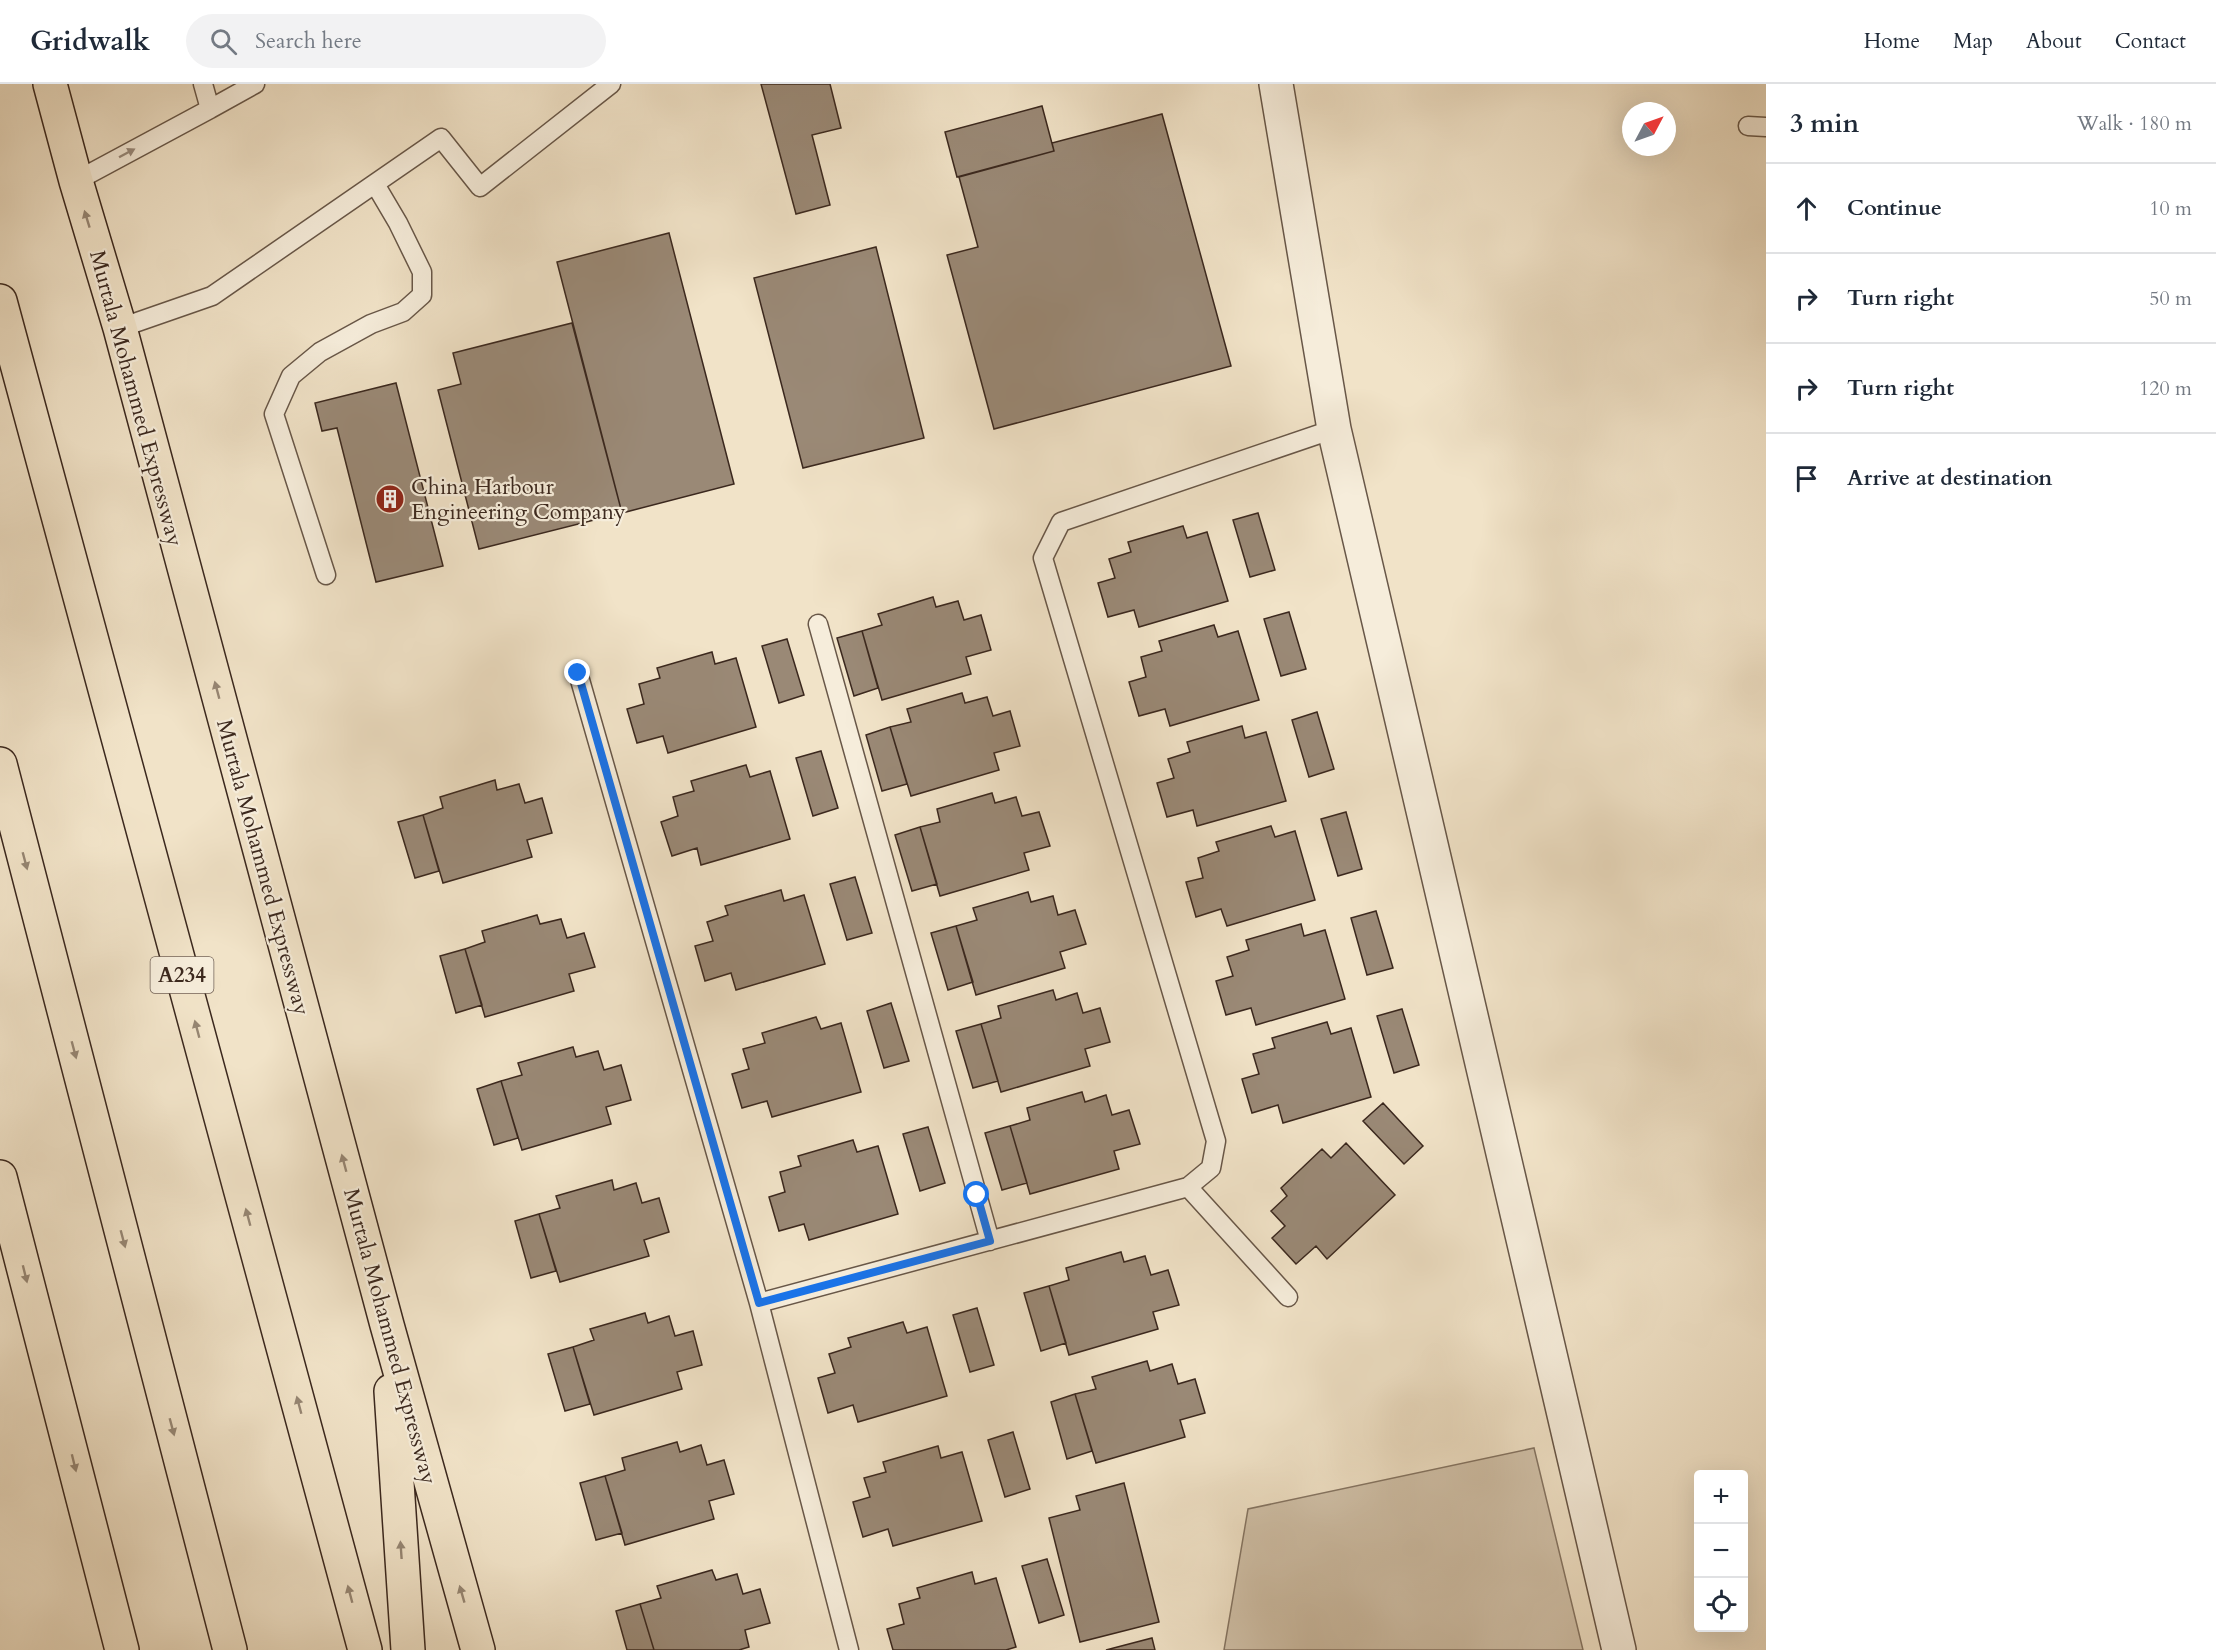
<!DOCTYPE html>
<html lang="en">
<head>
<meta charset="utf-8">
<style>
	body { margin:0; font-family:Cardo,serif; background:#f2f2f3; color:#1f2937 }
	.controls { position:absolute; right:18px; bottom:18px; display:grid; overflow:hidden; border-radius:6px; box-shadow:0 6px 24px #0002 }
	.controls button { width:54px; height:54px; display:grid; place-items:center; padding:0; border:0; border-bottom:2px solid #e0e1e3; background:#fff; color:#1f2937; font:30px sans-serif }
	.compass { position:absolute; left:1622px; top:18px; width:54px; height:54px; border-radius:50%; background:#fff; box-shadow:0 6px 24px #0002; rotate:49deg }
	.stop { position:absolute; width:18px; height:18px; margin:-14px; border:4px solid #1a73e8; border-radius:50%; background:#fff }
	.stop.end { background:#1a73e8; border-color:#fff; box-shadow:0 2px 6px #0008 }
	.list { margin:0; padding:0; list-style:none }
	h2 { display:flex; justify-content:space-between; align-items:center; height:78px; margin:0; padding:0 24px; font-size:26px }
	h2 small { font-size:20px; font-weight:400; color:#747a83 }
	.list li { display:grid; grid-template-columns:39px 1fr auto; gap:18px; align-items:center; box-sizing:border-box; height:90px; padding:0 24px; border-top:2px solid #e0e1e3 }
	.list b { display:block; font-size:22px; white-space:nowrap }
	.list em { font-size:20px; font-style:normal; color:#747a83 }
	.icon { flex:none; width:33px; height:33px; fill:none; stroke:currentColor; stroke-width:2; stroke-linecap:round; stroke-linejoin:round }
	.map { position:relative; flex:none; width:1766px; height:1566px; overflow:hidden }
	header { display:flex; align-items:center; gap:36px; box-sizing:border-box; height:84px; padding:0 30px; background:#fff; border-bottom:2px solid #e0e1e3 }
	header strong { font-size:28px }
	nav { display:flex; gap:33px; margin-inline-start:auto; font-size:21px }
	.search { width:420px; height:54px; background:#f2f2f3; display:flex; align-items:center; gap:15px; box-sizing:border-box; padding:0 21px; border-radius:33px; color:#747a83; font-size:22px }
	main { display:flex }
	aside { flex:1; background:#fff }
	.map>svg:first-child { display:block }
</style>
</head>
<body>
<header>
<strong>Gridwalk</strong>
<div class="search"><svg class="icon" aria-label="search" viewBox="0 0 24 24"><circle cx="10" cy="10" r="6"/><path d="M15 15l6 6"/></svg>Search here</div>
<nav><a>Home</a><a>Map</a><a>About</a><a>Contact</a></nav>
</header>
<main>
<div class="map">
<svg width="1766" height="1566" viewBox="0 0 1766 1566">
	<rect width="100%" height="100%" fill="#f1e3c8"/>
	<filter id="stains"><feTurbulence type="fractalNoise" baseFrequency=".00333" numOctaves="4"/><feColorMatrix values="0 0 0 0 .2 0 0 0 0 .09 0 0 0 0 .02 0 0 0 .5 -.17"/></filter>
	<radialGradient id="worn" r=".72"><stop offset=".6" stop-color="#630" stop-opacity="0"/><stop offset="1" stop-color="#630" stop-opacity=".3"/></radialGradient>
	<!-- green -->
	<path fill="#d2c3ab" stroke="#867664" stroke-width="1.5" d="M1534,1364L1583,1566H1224L1248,1425Z"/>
	<!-- building -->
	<path fill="#9a8976" stroke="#3b281e" stroke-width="1.5" d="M761,0H830L841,44L812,51L830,121L796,130Z
		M1042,22L1054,67L957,93L945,48Z
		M1162,30L1231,282L994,345L947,171L978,163L959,93L1054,67L1052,59Z
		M669,149L734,400L622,429L557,178Z
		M876,163L924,354L803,384L754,194Z
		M572,239L622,429L479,465L438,306L461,300L453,269Z
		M396,299L443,482L376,498L337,344L322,347L315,319Z
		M1258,429L1275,486L1250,493L1233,436Z
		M1183,442L1187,454L1207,448L1228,517L1139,543L1134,526L1108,533L1098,499L1115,494L1109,475L1131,468L1128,458Z
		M933,513L936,523L958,517L964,536L981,531L991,566L966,573L971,590L882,616L862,547L882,541L878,530Z
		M1289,528L1306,585L1281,592L1264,535Z
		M1214,541L1218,553L1238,547L1259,616L1170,642L1165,625L1139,632L1129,598L1146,593L1141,573L1162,567L1159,557Z
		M862,547L878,604L854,612L837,554Z
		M787,555L804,611L779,619L762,562Z
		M712,568L715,580L736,574L756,643L668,669L663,652L637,659L627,625L644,620L639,600L660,594L657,584Z
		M962,609L965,619L987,613L993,632L1010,627L1020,662L994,669L999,686L911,712L890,643L911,638L907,625Z
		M1317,628L1334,685L1309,693L1292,636Z
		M1242,642L1245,654L1266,648L1286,717L1197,742L1193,726L1167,733L1157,699L1174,694L1168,675L1190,668L1187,658Z
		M890,643L907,700L882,707L866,651Z
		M821,667L838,724L813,732L796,674Z
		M746,681L750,693L770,687L790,755L701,781L697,764L672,772L661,738L678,732L673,713L694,707L691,697Z
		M495,696L497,706L519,700L525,719L542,714L552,749L527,756L532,773L443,799L423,731L443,724L440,713Z
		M992,709L995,719L1016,713L1022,732L1039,728L1050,762L1024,769L1029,786L940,812L920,743L940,738L937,725Z
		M1346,728L1362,785L1338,792L1321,735Z
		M423,731L439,787L415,794L398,738Z
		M1271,742L1275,753L1295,747L1315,816L1227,842L1221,825L1196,833L1186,798L1203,794L1198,774L1219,767L1216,758Z
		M920,743L937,800L912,807L895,751Z
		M855,793L872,849L847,856L830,800Z
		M781,806L784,817L804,811L825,880L736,906L731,889L705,897L695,862L713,857L707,838L728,831L725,822Z
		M1028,808L1031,818L1053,812L1058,831L1075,826L1086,860L1060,868L1065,884L976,911L956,842L977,836L973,824Z
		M1376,827L1393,884L1367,891L1351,834Z
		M537,831L540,840L561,835L567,854L584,849L595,883L569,890L574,907L485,933L465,865L485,858L482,847Z
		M1301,840L1304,852L1325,846L1345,915L1256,941L1251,924L1226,931L1216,897L1233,892L1227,873L1249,866L1246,856Z
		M956,842L973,898L948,906L931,849Z
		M465,865L482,921L456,929L440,872Z
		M1053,906L1056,916L1077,909L1083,929L1100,924L1110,958L1085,965L1090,982L1001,1008L981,940L1001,934L998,922Z
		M891,919L909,977L884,984L867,927Z
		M1402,925L1419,981L1394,989L1377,932Z
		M816,933L821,945L841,939L861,1008L772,1033L767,1017L742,1024L732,990L749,985L743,965L765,959L762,949Z
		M1327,938L1331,950L1351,944L1371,1013L1283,1039L1278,1021L1252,1029L1242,995L1259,990L1253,970L1275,964L1272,954Z
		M981,940L998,997L973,1004L956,947Z
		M573,963L576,973L598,967L604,986L621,981L631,1016L606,1023L611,1040L522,1066L501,997L522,991L518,979Z
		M501,997L518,1054L494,1061L477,1005Z
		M1082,1008L1085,1018L1106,1011L1112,1031L1129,1026L1140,1060L1114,1067L1119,1085L1030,1110L1010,1042L1030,1036L1027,1024Z
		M1383,1019L1423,1062L1404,1080L1363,1037Z
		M1010,1042L1027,1099L1002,1106L985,1049Z
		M928,1043L945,1099L920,1107L903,1050Z
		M853,1056L857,1068L878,1062L898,1130L809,1156L804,1140L779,1147L769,1113L785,1108L780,1088L801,1082L798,1072Z
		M1346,1059L1395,1111L1327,1175L1316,1162L1296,1180L1272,1154L1285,1142L1271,1127L1287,1112L1281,1104L1322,1065L1331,1074Z
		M612,1096L614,1106L636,1099L642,1119L659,1114L669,1148L644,1156L649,1172L560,1198L539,1130L560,1124L556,1112Z
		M539,1130L556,1187L531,1194L515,1137Z
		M1121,1168L1124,1178L1145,1172L1151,1191L1168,1186L1179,1221L1153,1228L1158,1245L1069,1271L1049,1202L1069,1196L1066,1184Z
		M1049,1202L1066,1259L1041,1267L1024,1209Z
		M977,1224L994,1281L970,1288L953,1231Z
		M645,1229L648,1239L669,1232L675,1252L693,1247L702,1281L677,1288L682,1305L594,1331L573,1263L594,1256L590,1245Z
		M903,1238L907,1249L927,1243L947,1312L858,1338L853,1321L828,1329L818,1294L835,1289L829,1270L851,1263L848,1254Z
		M573,1263L590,1320L565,1327L548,1270Z
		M1147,1277L1150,1287L1172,1280L1178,1300L1195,1295L1205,1329L1180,1336L1185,1353L1096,1379L1075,1310L1096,1305L1092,1293Z
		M1075,1310L1092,1367L1067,1375L1051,1318Z
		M1013,1348L1030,1405L1005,1413L988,1356Z
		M677,1358L680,1368L701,1361L707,1381L724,1376L734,1410L709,1417L714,1435L625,1461L605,1392L625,1386L622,1374Z
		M938,1362L941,1374L962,1368L982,1437L893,1462L888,1445L863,1453L853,1418L870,1413L864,1394L886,1388L883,1378Z
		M605,1392L622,1449L596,1456L580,1399Z
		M1124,1399L1159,1538L1080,1558L1049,1434L1080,1426L1076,1412Z
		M1047,1475L1064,1531L1039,1539L1022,1482Z
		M712,1486L716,1496L737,1490L743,1510L760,1505L770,1539L745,1546L749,1563L739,1566H654L640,1520L661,1514L657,1502Z
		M972,1488L975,1500L996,1494L1016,1563L1006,1566H893L887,1545L904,1540L899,1520L920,1514L917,1504Z
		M640,1520L654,1566H627L616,1527Z
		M1152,1554L1155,1566H1106Z"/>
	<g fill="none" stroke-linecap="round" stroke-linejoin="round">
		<!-- lane casing -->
		<g stroke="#685748" stroke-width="21">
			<path id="lane" d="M210,25L255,0
				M1748,42L1766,43
				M76,97L210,25L203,0
				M120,244L212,212L441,54L480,103L611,0
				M326,491L274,330L291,292L320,268L371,240L403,228L422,211V188L398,139L375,100
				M818,540L990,1157
				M578,589L759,1219L849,1566
				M1188,1103L1288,1213
				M759,1219L1188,1103L1211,1084L1216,1057L1043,474L1061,438L1334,345"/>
		</g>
		<!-- street casing -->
		<g stroke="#685748" stroke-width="36">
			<path id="street" d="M1276,0L1334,345L1619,1566"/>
		</g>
		<!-- highway casing -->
		<g stroke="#3b281e" stroke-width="36">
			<path id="highway" d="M50,0L76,97L120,244L387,1241L478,1566
				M0,217L365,1566
				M0,680L230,1566
				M0,1093L122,1566
				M391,1307L408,1566"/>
		</g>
		<!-- lane -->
		<use href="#lane" stroke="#f6eddb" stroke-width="18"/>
		<!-- street -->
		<use href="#street" stroke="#f6eddb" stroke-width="33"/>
		<!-- highway -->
		<use href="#highway" stroke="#f1e3c8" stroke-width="33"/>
	</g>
	<!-- one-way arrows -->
	<defs><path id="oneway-solid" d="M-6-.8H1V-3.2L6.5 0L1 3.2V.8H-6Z" transform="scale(1.5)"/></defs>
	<use fill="#988a7c" href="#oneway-solid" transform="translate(127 69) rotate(-28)"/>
	<g fill="#968673">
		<use href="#oneway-solid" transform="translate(87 135) rotate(-107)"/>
		<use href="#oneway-solid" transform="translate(217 606) rotate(-105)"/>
		<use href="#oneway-solid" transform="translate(25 777) rotate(75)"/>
		<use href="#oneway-solid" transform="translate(197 945) rotate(-105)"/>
		<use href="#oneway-solid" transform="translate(74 966) rotate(75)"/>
		<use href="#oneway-solid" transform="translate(344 1079) rotate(-105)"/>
		<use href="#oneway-solid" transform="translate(248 1133) rotate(-105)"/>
		<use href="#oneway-solid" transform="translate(123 1155) rotate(75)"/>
		<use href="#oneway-solid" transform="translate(25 1190) rotate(76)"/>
		<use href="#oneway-solid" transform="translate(299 1321) rotate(-105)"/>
		<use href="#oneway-solid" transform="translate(172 1343) rotate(75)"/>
		<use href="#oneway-solid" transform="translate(74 1379) rotate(76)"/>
		<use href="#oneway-solid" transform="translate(401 1466) rotate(-94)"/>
		<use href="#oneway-solid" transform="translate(350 1510) rotate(-105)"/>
		<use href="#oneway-solid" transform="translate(462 1510) rotate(-106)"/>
	</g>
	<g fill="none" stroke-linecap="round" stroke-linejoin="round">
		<!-- route -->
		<path stroke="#1a73e8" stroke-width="8" d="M578,589L759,1219L990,1157L977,1111"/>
	</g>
	<!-- icons -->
	<defs>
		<g id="building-disc" transform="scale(1.5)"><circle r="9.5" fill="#8f2418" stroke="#f6eddb"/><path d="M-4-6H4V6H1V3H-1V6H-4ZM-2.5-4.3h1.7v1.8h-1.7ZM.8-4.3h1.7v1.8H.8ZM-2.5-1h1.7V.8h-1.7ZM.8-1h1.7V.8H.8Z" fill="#fff"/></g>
	</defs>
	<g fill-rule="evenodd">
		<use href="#building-disc" x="390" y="415"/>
	</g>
	<g text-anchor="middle" stroke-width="4.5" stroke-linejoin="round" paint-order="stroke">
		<!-- shield labels -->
		<rect fill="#f6eddb" stroke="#736357" stroke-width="1.5" x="150.5" y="873" width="63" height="36" rx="4.5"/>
		<g font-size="21" font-weight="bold" fill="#3b281e">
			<text x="182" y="898">A234</text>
		</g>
		<!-- street labels -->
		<g font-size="22" fill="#3b281e" stroke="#f6eddb">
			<text transform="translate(137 314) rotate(75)" y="8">Murtala Mohammed Expressway</text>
			<text transform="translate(264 783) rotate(75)" y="8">Murtala Mohammed Expressway</text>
			<text transform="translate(391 1252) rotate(75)" y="8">Murtala Mohammed Expressway</text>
		</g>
		<!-- poi labels -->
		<g font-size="22" fill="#3b281e" stroke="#f6eddb" text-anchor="start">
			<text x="411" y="410">China Harbour<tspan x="411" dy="25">Engineering Company</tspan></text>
		</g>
	</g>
	<rect width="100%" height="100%" filter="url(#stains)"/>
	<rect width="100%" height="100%" fill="url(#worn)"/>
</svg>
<div class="controls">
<button>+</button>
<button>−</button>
<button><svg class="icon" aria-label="locate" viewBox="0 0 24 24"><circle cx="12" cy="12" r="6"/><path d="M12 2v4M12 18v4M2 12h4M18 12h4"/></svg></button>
</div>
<svg class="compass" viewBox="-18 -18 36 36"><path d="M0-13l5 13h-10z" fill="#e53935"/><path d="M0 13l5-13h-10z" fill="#747a83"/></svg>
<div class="stop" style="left:977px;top:1111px"></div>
<div class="stop end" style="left:578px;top:589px"></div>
</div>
<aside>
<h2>3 min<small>Walk · 180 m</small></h2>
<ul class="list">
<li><svg class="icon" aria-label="ahead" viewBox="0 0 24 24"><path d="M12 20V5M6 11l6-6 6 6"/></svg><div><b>Continue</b></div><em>10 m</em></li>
<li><svg class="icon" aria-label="right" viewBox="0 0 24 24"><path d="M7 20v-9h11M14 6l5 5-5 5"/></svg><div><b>Turn right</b></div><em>50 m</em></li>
<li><svg class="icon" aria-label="right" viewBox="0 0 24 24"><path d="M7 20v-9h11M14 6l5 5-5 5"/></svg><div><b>Turn right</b></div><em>120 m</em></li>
<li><svg class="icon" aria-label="arrive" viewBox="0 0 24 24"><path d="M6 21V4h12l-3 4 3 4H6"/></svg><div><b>Arrive at destination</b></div></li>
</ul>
</aside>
</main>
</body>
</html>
